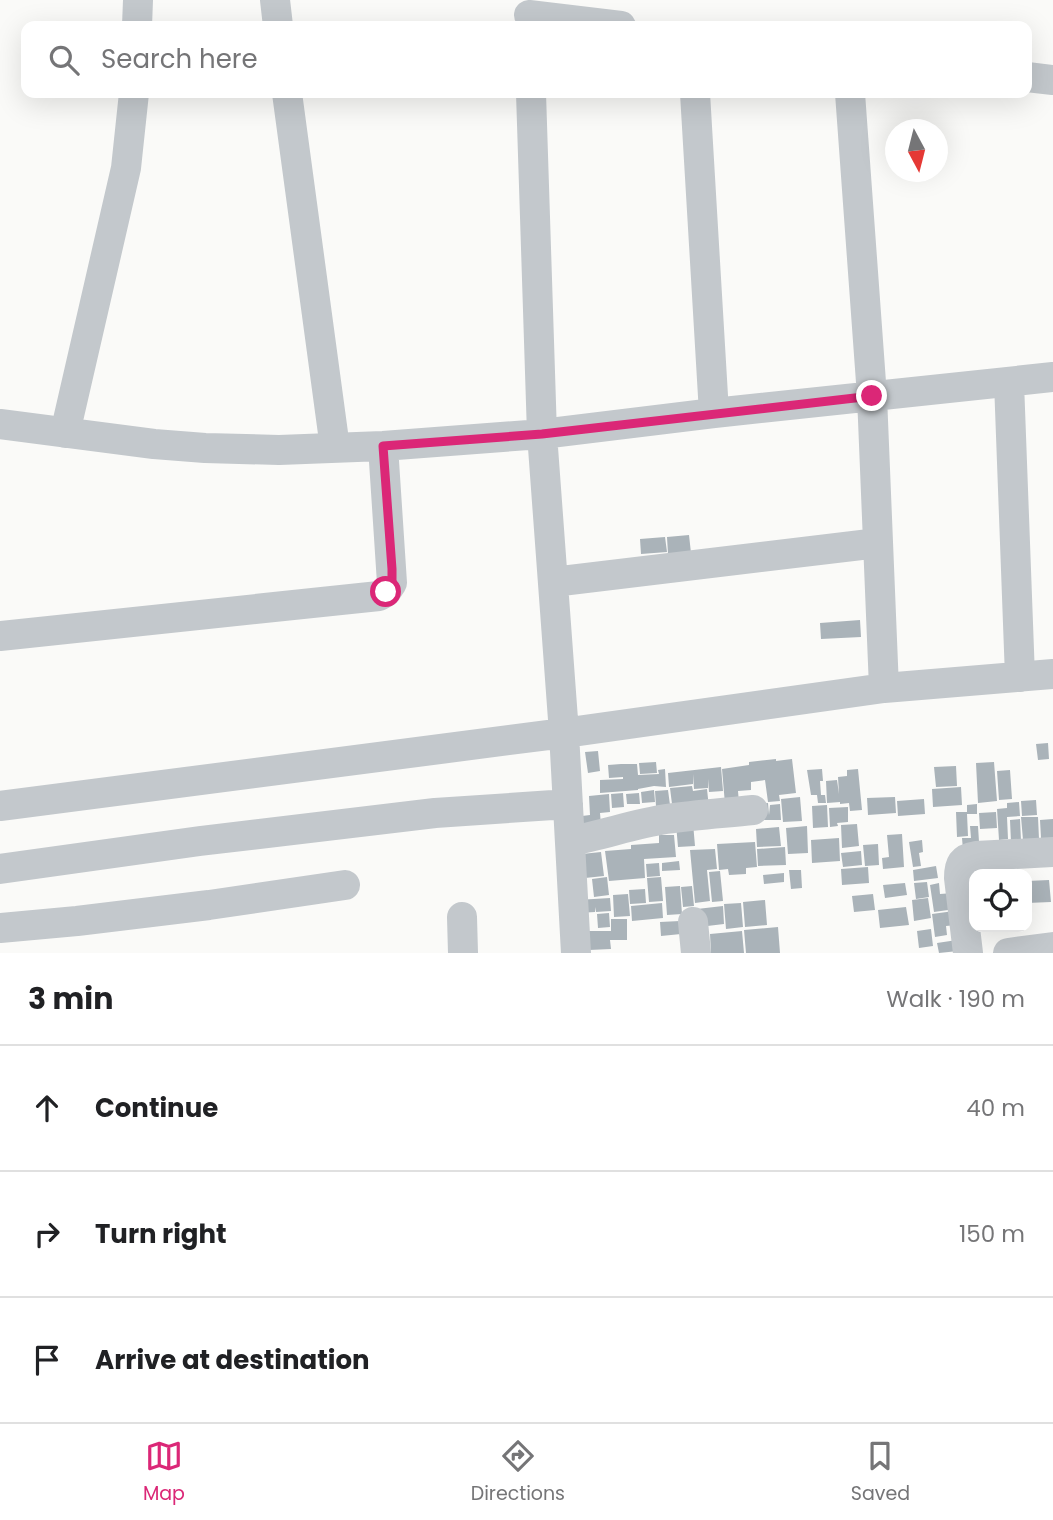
<!DOCTYPE html>
<html lang="en">
<head>
<meta charset="utf-8">
<style>
	body { margin:0; font-family:Poppins,sans-serif; background:#f6f6f6; color:#202124 }
	.controls { position:absolute; right:21px; bottom:21px; display:grid; overflow:hidden; border-radius:14px; box-shadow:0 7px 28px #0002 }
	.controls button { width:63px; height:63px; display:grid; place-items:center; padding:0; border:0; border-bottom:2px solid #e0e0e0; background:#fff; color:#202124; font:35px sans-serif }
	.compass { position:absolute; left:885px; top:119px; width:63px; height:63px; border-radius:50%; background:#fff; box-shadow:0 7px 28px #0002; rotate:173deg }
	.stop { position:absolute; width:21px; height:21px; margin:-16px; border:5px solid #db2777; border-radius:50%; background:#fff }
	.stop.end { background:#db2777; border-color:#fff; box-shadow:0 2px 7px #0008 }
	.list { margin:0; padding:0; list-style:none }
	h2 { display:flex; justify-content:space-between; align-items:center; height:91px; margin:0; padding:0 28px; font-size:30px }
	h2 small { font-size:23px; font-weight:400; color:#757577 }
	.list li { display:grid; grid-template-columns:46px 1fr auto; gap:21px; align-items:center; box-sizing:border-box; height:126px; padding:0 28px; border-top:2px solid #e0e0e0 }
	.list b { display:block; font-size:26px; white-space:nowrap }
	.list em { font-size:23px; font-style:normal; color:#757577 }
	.icon { flex:none; width:38px; height:38px; fill:none; stroke:currentColor; stroke-width:2; stroke-linecap:round; stroke-linejoin:round }
	.map { position:relative; flex:none; width:1053px; height:953px; overflow:hidden }
	.search { position:absolute; background:#fff; box-shadow:0 7px 28px #0002; left:21px; right:21px; top:21px; height:77px; display:flex; align-items:center; gap:18px; box-sizing:border-box; padding:0 24px; border-radius:14px; color:#757577; font-size:26px }
	.sheet { height:469px; background:#fff }
	nav { display:flex; justify-content:space-around; align-items:center; box-sizing:border-box; height:98px; border-top:2px solid #e0e0e0; background:#fff; font-size:19px; color:#757577 }
	nav a { display:grid; justify-items:center; gap:4px }
	nav .on { color:#db2777 }
	.map>svg:first-child { display:block }
</style>
</head>
<body>
<div class="map">
<svg width="1053" height="953" viewBox="0 0 1053 953">
	<rect width="100%" height="100%" fill="#fafaf8"/>
	<!-- building -->
	<path fill="#aab3b9" d="M689,535L691,553L668,554L667,537Z
		M665,537L667,552L641,554L640,539Z
		M860,620L861,637L821,639L820,623Z
		M1048,743L1049,759L1038,760L1036,744Z
		M598,751L600,771L588,773L585,752Z
		M776,759V761L792,759L796,793L779,795L780,801L768,802L765,780L751,782V790L738,791L739,803L725,804L722,769L749,765V762Z
		M656,762L657,773L640,774L639,763Z
		M994,762L997,801L978,803L976,763Z
		M621,764H637L638,775L659,774L658,770L665,769L666,787L654,786L638,789V790L600,793V780L623,779V777L609,778L608,765Z
		M956,766L957,786L936,787L934,767Z
		M721,767L723,791L709,792L708,779V788L694,789L693,774V784L669,787L668,773Z
		M822,769L823,781H820L821,795H825L826,803H818L817,795H811L807,770Z
		M858,769L862,810L850,811L849,803L840,804V802L827,803L826,781L837,780L839,794L838,777L847,776V770Z
		M1010,770L1012,799L999,800L997,771Z
		M692,786L693,791L707,789L709,808L672,804L670,788Z
		M961,787L962,805L933,807L932,789Z
		M654,790L655,802L642,803L641,792Z
		M668,790L670,805L656,806L655,791Z
		M623,793L624,807L612,808L611,794Z
		M639,793L640,804H627L626,794Z
		M609,794L610,812L600,813L601,825L575,828L574,817L590,815L589,796Z
		M800,797L802,821L783,822L781,799Z
		M895,797L896,813L868,815L867,798Z
		M924,799L925,814L898,816L897,801Z
		M1036,800L1037,815L1022,816L1021,801Z
		M1019,802L1020,816L1007,817L1008,839L999,840L997,809L1007,808V803Z
		M768,803L769,815L770,805L780,804L781,820H759L758,804Z
		M977,804V814H967L968,836L957,837L956,812H967V805Z
		M827,805L828,827L813,828L812,806Z
		M848,807V822L837,823L838,826L830,827L829,808Z
		M996,812L997,828L980,829L979,813Z
		M1021,817H1038L1039,839L1023,840Z
		M1020,819L1021,841L1011,842L1010,820Z
		M1053,819V838H1041L1040,820Z
		M693,823L695,846L678,847L676,824Z
		M857,824L859,846L842,848L841,825Z
		M807,826L808,853L788,854L786,828Z
		M970,826H978L979,842L963,850L962,838H971Z
		M779,827L781,846L757,847L756,829Z
		M902,834L904,867L883,869L882,858L889,857L887,835Z
		M659,835H674L676,857L644,859L645,878L609,881L605,851L631,849V845L659,843Z
		M839,838L840,861L812,863L811,840Z
		M922,840L923,852L919,853L921,866L913,867L909,842Z
		M755,842L757,867L746,868V874L729,875L728,869L719,870L717,844Z
		M878,844L879,865L865,866L863,845Z
		M785,847L786,865L758,866L757,849Z
		M715,849L717,869L707,870L710,901L695,903L690,850Z
		M861,851L862,865L843,867L841,853Z
		M601,852L604,876L585,878L582,854Z
		M679,861L680,870L662,871V863Z
		M659,863L660,876L647,877L646,864Z
		M936,866L938,878L914,881L913,870Z
		M868,867L869,883L842,885L841,869Z
		M789,870H801L802,888L791,889Z
		M720,871L723,901L712,902L709,872Z
		M784,873V882L764,884L763,875Z
		M607,877L609,895L594,897L592,879Z
		M661,877L663,901L649,902L647,878Z
		M1049,880L1051,902L1027,903V881Z
		M927,882L929,897L916,899L914,883Z
		M905,883L907,895L885,898L883,885Z
		M939,883L940,894L953,893L955,909L934,912L930,885Z
		M680,886L682,914L667,915L665,887Z
		M692,886L694,906L683,907L681,887Z
		M645,889L646,903L630,904L629,890Z
		M628,894L630,916L614,917L613,895Z
		M873,894L875,910L854,912L852,896Z
		M610,898L611,911L596,912V907L595,912L578,913L577,900Z
		M928,898L931,918L914,921L912,900Z
		M765,900L767,925L745,927L743,902Z
		M662,903L663,918L632,921L631,906Z
		M741,903L743,927L726,929L724,904Z
		M723,906L724,924L699,927L697,909Z
		M906,907L909,925L880,928L878,910Z
		M954,911L956,925L946,926L947,935L935,937L932,914Z
		M609,913L610,927L598,928L597,914Z
		M611,919H627V940H610L611,949L589,950L588,931H611Z
		M680,921L681,934L661,936L660,922Z
		M778,927L780,953H746L744,930Z
		M931,929L933,946L919,948L917,931Z
		M742,931L744,953H711L710,934Z
		M957,940L958,951L939,953L937,943Z"/>
	<g fill="none" stroke-linecap="round" stroke-linejoin="round">
		<!-- minor -->
		<path stroke="#c3c8cc" stroke-width="30" d="M275,0L278,26
			M529,15L621,26
			M137,26L138,0
			M1027,77L1053,80
			M287,93L335,448
			M531,93L542,434L564,733L576,953
			M695,93L714,413
			M850,93L872,396L884,688
			M1009,382L1020,677
			M0,424L154,444L205,448L279,450L383,446L542,434L714,413L1053,377
			M65,433L126,168L134,93
			M553,582L878,543
			M0,636L379,596L386,592L392,583L383,446
			M0,806L564,733L884,688L1053,674
			M570,841C603,835 634,824 666,819C695,815 724,813 753,810
			M0,869L200,841L435,813L568,804
			M462,917L463,953
			M693,922L696,953
			M0,928L77,921L209,905L345,885
			M968,953L959,878C959,864 962,858 976,856L1053,852
			M1008,953L1053,947"/>
	</g>
	<g fill="none" stroke-linecap="round" stroke-linejoin="round">
		<!-- route -->
		<path stroke="#db2777" stroke-width="9" d="M386,592L392,583V569L383,446L542,434L872,396"/>
	</g>
</svg>
<div class="controls">
<button><svg class="icon" aria-label="locate" viewBox="0 0 24 24"><circle cx="12" cy="12" r="6"/><path d="M12 2v4M12 18v4M2 12h4M18 12h4"/></svg></button>
</div>
<svg class="compass" viewBox="-18 -18 36 36"><path d="M0-13l5 13h-10z" fill="#e53935"/><path d="M0 13l5-13h-10z" fill="#757577"/></svg>
<div class="stop" style="left:386px;top:592px"></div>
<div class="stop end" style="left:872px;top:396px"></div>
<div class="search"><svg class="icon" aria-label="search" viewBox="0 0 24 24"><circle cx="10" cy="10" r="6"/><path d="M15 15l6 6"/></svg>Search here</div>
</div>
<section class="sheet">
<h2>3 min<small>Walk · 190 m</small></h2>
<ul class="list">
<li><svg class="icon" aria-label="ahead" viewBox="0 0 24 24"><path d="M12 20V5M6 11l6-6 6 6"/></svg><div><b>Continue</b></div><em>40 m</em></li>
<li><svg class="icon" aria-label="right" viewBox="0 0 24 24"><path d="M7 20v-9h11M14 6l5 5-5 5"/></svg><div><b>Turn right</b></div><em>150 m</em></li>
<li><svg class="icon" aria-label="arrive" viewBox="0 0 24 24"><path d="M6 21V4h12l-3 4 3 4H6"/></svg><div><b>Arrive at destination</b></div></li>
</ul>
</section>
<nav>
<a class="on"><svg class="icon" aria-label="map" viewBox="0 0 24 24"><path d="M3 6l6-2 6 2 6-2v14l-6 2-6-2-6 2zM9 4v14M15 6v14"/></svg>Map</a>
<a><svg class="icon" aria-label="directions" viewBox="0 0 24 24"><path d="M12 3l9 9-9 9-9-9zM9 14v-3h6M13 9l2 2-2 2"/></svg>Directions</a>
<a><svg class="icon" aria-label="saved" viewBox="0 0 24 24"><path d="M7 4h10v16l-5-4-5 4z"/></svg>Saved</a>
</nav>
</body>
</html>
